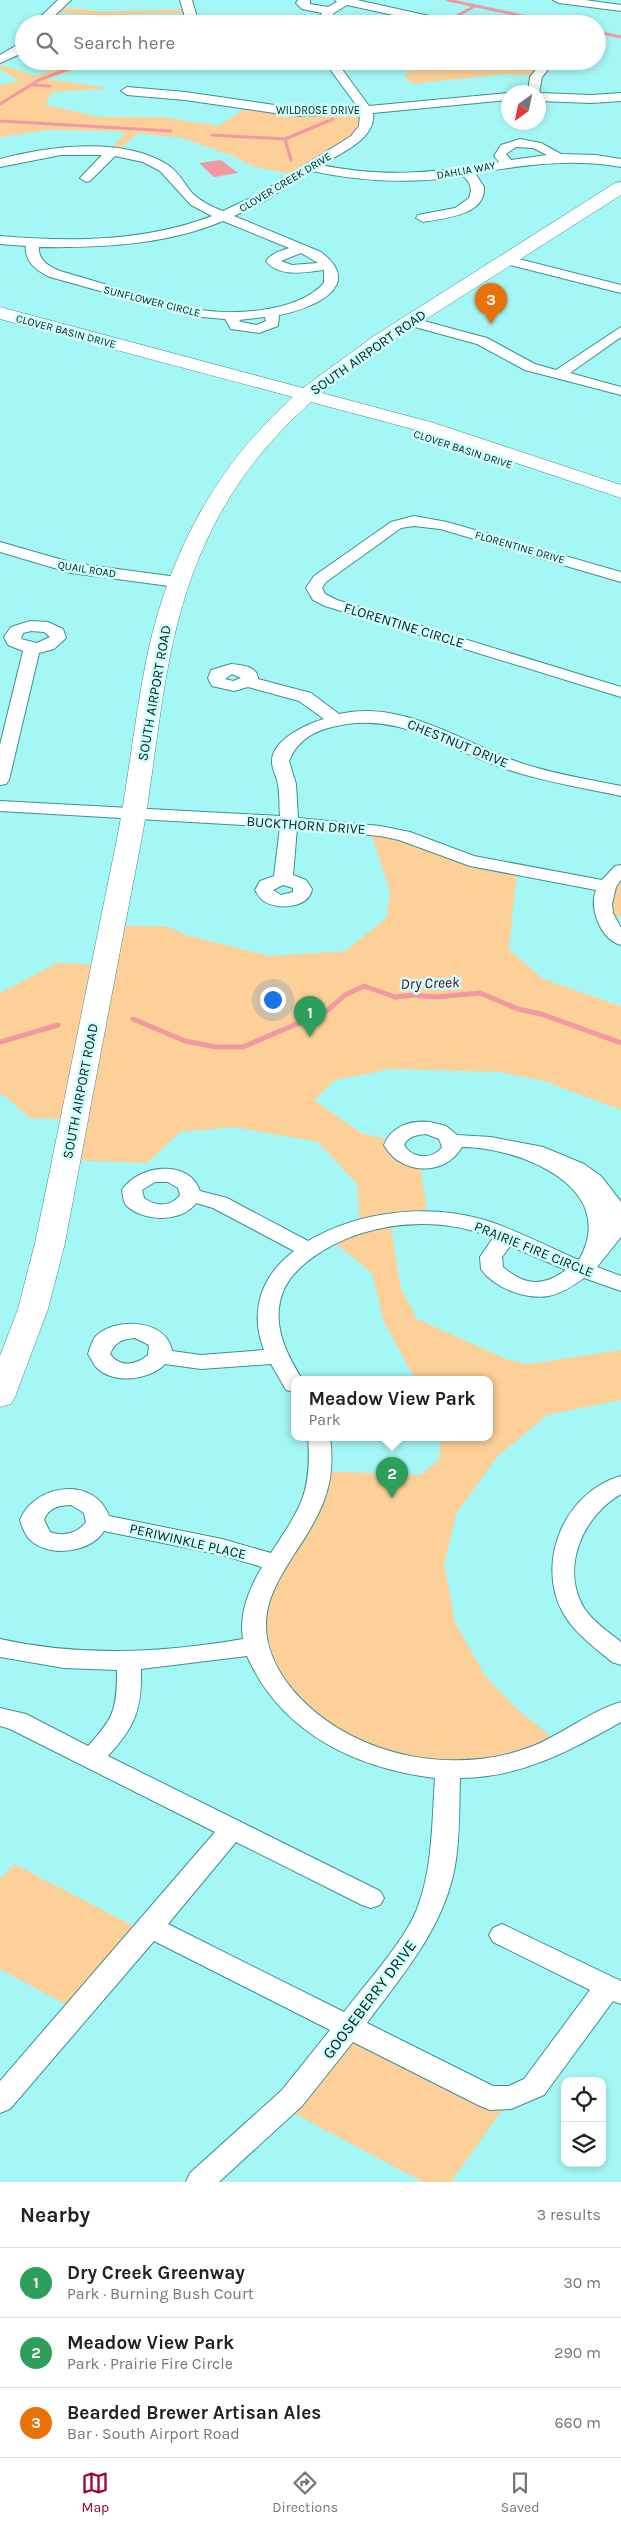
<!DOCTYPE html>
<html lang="en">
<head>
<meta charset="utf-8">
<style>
	body { margin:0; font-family:Karla,sans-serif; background:#f2f2f2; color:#222 }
	.controls { position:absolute; right:15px; bottom:15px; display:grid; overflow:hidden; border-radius:10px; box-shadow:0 2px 8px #0003 }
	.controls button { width:45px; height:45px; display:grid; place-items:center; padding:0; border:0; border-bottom:1px solid #e0e0e0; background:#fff; color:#222; font:25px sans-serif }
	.compass { position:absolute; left:501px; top:85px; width:45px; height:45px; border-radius:50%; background:#fff; box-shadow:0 2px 8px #0003; rotate:213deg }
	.you { position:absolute; left:272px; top:999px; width:18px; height:18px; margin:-12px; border:4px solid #fff; border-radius:50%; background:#1a73e8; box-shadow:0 0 0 8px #1a73e833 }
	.badge { display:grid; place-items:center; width:32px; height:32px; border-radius:50%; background:#a10138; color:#fff; font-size:16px; font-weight:700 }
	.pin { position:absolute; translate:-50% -41px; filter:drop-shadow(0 1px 2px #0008) }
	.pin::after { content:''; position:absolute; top:26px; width:18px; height:15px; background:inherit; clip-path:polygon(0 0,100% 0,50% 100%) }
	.popup { position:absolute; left:291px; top:1376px; width:202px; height:65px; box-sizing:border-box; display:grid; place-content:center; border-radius:10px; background:#fff; filter:drop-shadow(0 1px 4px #0005); font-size:16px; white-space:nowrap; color:#767676 }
	.popup b { font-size:19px; color:#222 }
	.popup::after { content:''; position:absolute; left:50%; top:100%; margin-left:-10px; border:10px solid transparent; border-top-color:#fff }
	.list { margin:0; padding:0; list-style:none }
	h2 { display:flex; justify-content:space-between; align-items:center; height:65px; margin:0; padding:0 20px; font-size:21px }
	h2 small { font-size:16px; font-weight:400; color:#767676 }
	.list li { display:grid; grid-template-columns:32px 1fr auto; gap:15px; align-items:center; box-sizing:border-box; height:70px; padding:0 20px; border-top:1px solid #e0e0e0 }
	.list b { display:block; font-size:19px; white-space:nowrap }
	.list p { margin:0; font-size:16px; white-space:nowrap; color:#767676 }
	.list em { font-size:16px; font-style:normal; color:#767676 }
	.icon { flex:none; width:28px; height:28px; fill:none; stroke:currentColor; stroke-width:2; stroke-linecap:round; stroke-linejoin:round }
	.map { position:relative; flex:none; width:621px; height:2182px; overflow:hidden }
	.search { position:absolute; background:#fff; box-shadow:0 2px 8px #0003; left:15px; right:15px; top:15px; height:55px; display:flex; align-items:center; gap:12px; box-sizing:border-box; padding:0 18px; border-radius:28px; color:#767676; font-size:19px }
	.sheet { height:275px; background:#fff }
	nav { display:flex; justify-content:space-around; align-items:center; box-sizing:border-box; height:70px; border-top:1px solid #e0e0e0; background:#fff; font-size:14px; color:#767676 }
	nav a { display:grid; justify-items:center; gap:2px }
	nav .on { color:#a10138 }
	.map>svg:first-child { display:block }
</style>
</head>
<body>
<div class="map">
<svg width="621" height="2182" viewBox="0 0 621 2182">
	<rect width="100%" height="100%" fill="#a5f7f5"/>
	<!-- green -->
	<path fill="#fcd098" d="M58,7L103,12L188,9L190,13L128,14L129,24H102L111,17L52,12Z
		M71,61H105L46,79L103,87V89L51,92L46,105L100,117H162L219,126L249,106L275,111L366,110L365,127L297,175L255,167L233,156L183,138L138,133L116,153L107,152L125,134L119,131L48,130L0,137V85L20,81L0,69V65L37,76Z
		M427,61H497L506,63L549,61L537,76L505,74L412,84L404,75Z
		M370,830L517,870L509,949L543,979L621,1006V1110L544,1081L500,1072L391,1069L335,1080L314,1100L361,1133L395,1141L420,1162L428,1219L390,1221L401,1289L417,1319L508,1360L528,1364L621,1350V1400L547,1415L498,1456L457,1512L444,1563L455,1622L485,1676L516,1708L560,1744L534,1756L429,1768L307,1720L254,1633L322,1471L420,1475L439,1460L441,1437H490V1379H415L384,1322L372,1273L330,1239L360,1226L357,1184L318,1142L234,1127L180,1132L147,1163L67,1160L75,1120L29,1118L4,1095H0V993L57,963L103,965L111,925L169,927L186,935L269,956L346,951L387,917L390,891Z
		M610,881L621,883V916L604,917Z
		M14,1864L145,1932L78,2011L0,1969V1879Z
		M349,2027L511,2097L451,2182H423L282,2107Z"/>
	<!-- water -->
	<path fill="#f199a2" d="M221,160L238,173L214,177L199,163Z"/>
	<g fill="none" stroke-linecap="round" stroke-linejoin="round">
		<!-- stream-far1 -->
		<path stroke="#f199a2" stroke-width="3" d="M448,0L560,24
			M451,19L475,6
			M597,32L621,37
			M33,85L50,86
			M0,104L39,80L68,69L81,61
			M0,121L171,131
			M212,135L285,139
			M291,160L285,139L333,119"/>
		<!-- stream -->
		<path stroke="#f199a2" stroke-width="5" d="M133,1019L185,1041L216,1047H243L327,1011L345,995L364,986L395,997L413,995L436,997L480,993L518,1009L541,1014L621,1043
			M0,1042L58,1025"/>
		<!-- street casing -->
		<g stroke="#3e908f" stroke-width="2">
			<path id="street" d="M58,0H71L46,24H33Z
				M180,0H192L199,24H187Z
				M298,0H310V4L328,7L337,2L335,0H357L452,21L458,24H435L347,5L334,13L326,24H314L322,13L302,9L296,3Z
				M553,0H585L621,5V11L559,3Z
				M24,41V50L18,55L0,63V55Z
				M324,61H336L369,106L508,93V100L373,113C377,139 339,154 321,165C384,178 436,173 499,162L494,156L501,145L520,139L541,143L561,154L596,155L621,159V167C571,158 525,165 475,173L484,187C486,216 443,218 423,222L416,218L418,215L455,208L469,198C473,188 470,182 463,176C411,184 363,182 312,171L268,199L234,216L321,252C366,286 312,309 279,315L278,326L259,333L231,329L225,319L190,316L50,277C37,271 24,262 26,246L0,244V236C70,242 144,242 212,216L191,205L160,171L143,162L115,156L90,181L86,182L80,178L102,155H61L0,167V159C49,146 123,136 168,165C179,172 185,185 193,194C202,202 212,207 223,211L259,194L351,136L359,126L360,114L295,116L185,100L127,95L121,91L127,87L185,92L295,108L357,106ZM516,147L533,148L547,155L511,160L506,154ZM223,221L289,248C280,251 272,253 266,261C279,278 306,272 324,270V283C296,314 228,316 189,308C146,298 103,283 60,271C48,266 38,260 39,247C100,248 166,245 223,221ZM301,253L318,263L292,265L281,261ZM265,317L266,321L257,325L241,322L239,320Z
				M543,61H555L542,77L539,93L592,95L621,93V101L592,103L538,101V92H528L530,77Z
				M507,256L621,285V293L502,263L500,260Z
				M409,317L487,338L535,364L556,370L621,327V337L570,373L621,387V395L525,370L477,344L404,324L402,321Z
				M414,516L447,522L621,572V582L440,529L414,526L401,528L326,582L322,588L325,594L337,600L621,687V697L325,606L313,600L306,588L314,576L391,522Z
				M0,542L73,563L177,577L185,582L177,587L71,573L0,552Z
				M30,621L48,622L63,629L66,638L54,649L39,653L9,780L6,784L0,785V745L23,651L8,645L4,637L11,627ZM31,631L44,632L50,637L37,643L21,639L23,633Z
				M231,664C241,665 258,666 258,679L311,693L339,714C403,699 463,743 521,763C553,774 587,779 621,786V796C584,788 546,782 509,770C446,750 399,708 328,728C310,733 296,743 289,761L296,784L298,818L380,826L410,832L474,856L602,880L615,866L621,865V880L616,887L612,904L613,913L621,928V945C600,939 589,908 596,890L470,866L399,840L380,836L297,828L293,875L306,880L312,889C309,908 279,910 265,902C260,899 258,895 255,890L260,881L274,876L280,827L0,811V801L280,816C279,806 280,795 278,785C277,777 272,769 272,762C271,740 307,724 324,719L299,701L248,687L234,691L212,686L208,678L211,670ZM232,674L241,678L233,681L225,679ZM283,885L293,888V892L281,895L273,890Z
				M430,1122L446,1126L457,1135L491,1137L543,1147L584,1164L601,1176L621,1202V1237L597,1267L621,1276V1291L584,1278C573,1286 562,1293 549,1296C526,1300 494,1288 481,1269L480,1257L493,1238C436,1213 358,1222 308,1261C293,1273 281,1287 279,1308C276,1334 289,1358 302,1379H294V1392L286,1390L271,1364L201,1369L165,1364C150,1380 113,1385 96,1367C93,1364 91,1358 88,1354C90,1349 92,1340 96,1336C116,1317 167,1319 172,1351L201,1355L264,1350C249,1311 261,1276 294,1251L213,1208L196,1203C182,1223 142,1222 126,1205C123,1201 123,1195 122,1190C138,1165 189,1158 200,1191L227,1198L308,1241C359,1211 428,1203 485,1220C517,1230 548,1247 579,1260C621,1186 517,1147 462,1147C445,1177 400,1175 384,1145C391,1126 411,1120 430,1122ZM426,1134L439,1139L442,1147C433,1160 412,1159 404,1145C408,1136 417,1135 426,1134ZM155,1182H168L178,1188L180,1195C171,1207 156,1207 144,1198L142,1190ZM510,1246L566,1270C543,1287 525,1286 503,1267L502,1257ZM135,1338L149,1345L148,1355C136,1365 120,1368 110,1354C115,1342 122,1339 135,1338Z
				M308,1437H330C337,1487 320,1515 293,1556C283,1572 273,1588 268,1607C260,1642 277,1674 301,1699C359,1758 456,1776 533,1746C563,1734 590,1711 621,1702V1722C570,1751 520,1778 460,1778C459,1807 460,1837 455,1866C444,1928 403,1974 367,2023L493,2086H509L524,2079L590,1990L493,1942L489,1935L493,1928L502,1924L621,1981V2004L613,2001L544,2095L511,2109L490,2110L480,2106L353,2042L302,2106L219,2182H186L190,2173L282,2090L330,2030L154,1941L10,2109L0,2113V2081L215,1832L10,1729L0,1726V1708L26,1714L88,1746C114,1718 117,1709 117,1670L64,1668L0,1657V1639C82,1657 161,1653 243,1639C239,1613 249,1589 262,1567L222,1555L104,1531C91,1552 53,1557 34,1543C26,1538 23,1529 20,1520C35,1483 95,1476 109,1516L222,1539L271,1553C301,1507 312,1493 308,1437ZM71,1505L84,1513L86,1522C78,1533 63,1537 50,1532L44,1520C48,1508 59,1505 71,1505ZM247,1656C281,1733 355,1768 435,1778C432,1821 433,1868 417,1909C403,1943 367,1982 344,2012L168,1924L236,1842L362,1905L371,1908L380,1905L384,1898L380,1891L108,1756C135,1727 142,1709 141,1669Z
				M621,1476V1494C583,1516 560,1567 584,1608C593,1622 609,1632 621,1642V1665L612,1662C594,1647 573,1632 562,1611C536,1560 565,1492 621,1476Z"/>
		</g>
		<!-- secondary casing -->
		<g stroke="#3e908f" stroke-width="1">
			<path id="secondary" d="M621,182V195L387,344L322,393L434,423L621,485V498L420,431L311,402C232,473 193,548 171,651C158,714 153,779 141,842C115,976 90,1109 65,1243L48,1309L15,1397L11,1404L0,1407V1356L18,1309L35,1243C63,1109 89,974 117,839C129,777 135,714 148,652C170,552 216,466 293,397L0,319V307L303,388L374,336L615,183Z"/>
		</g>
		<!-- street -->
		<use href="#street" fill="#fff" fill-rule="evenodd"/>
		<!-- secondary -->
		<use href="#secondary" fill="#fff" fill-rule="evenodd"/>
	</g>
	<g text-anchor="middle" stroke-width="5" stroke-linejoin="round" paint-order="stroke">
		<!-- far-street labels -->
		<g font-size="11" fill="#012524" stroke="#cffefc">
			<text x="318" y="114">WILDROSE DRIVE</text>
			<text transform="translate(466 170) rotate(-10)" y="4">DAHLIA WAY</text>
			<text transform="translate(285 182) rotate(-31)" y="4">CLOVER CREEK DRIVE</text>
			<text transform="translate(152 301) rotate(14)" y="4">SUNFLOWER CIRCLE</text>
			<text transform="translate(66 331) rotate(15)" y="4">CLOVER BASIN DRIVE</text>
			<text transform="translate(463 449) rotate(18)" y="4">CLOVER BASIN DRIVE</text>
			<text transform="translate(520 547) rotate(16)" y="4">FLORENTINE DRIVE</text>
			<text transform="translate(87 569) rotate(9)" y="4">QUAIL ROAD</text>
		</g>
		<!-- street labels -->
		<g font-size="14" fill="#012524" stroke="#cffefc">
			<text transform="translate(368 352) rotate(-35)" y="5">SOUTH AIRPORT ROAD</text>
			<text transform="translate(404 625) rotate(17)" y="5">FLORENTINE CIRCLE</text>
			<text transform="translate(154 693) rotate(-80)" y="5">SOUTH AIRPORT ROAD</text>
			<text transform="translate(458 743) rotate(22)" y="5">CHESTNUT DRIVE</text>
			<text transform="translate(306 825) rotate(4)" y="5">BUCKTHORN DRIVE</text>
			<text transform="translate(80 1091) rotate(-79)" y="5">SOUTH AIRPORT ROAD</text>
			<text transform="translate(534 1249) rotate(22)" y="5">PRAIRIE FIRE CIRCLE</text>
			<text transform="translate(188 1541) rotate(13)" y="5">PERIWINKLE PLACE</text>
		</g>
		<!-- water labels -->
		<g font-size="15" font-style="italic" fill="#52041a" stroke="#cffefc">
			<text transform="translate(430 983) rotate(-2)" y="5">Dry Creek</text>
		</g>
		<!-- near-street labels -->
		<g font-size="16" fill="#012524" stroke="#cffefc">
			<text transform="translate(369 1999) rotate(-53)" y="6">GOOSEBERRY DRIVE</text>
		</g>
	</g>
</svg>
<div class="controls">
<button><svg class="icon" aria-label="locate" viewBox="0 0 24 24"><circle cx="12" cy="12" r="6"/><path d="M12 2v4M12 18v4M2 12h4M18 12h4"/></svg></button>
<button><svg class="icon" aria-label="layers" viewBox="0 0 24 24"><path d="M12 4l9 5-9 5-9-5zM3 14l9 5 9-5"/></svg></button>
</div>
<svg class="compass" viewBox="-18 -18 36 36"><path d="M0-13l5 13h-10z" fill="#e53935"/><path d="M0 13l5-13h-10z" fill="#767676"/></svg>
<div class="you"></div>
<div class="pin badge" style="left:310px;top:1037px;background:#2e9e5b">1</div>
<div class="pin badge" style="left:392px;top:1498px;background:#2e9e5b">2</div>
<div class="popup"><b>Meadow View Park</b>Park</div>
<div class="pin badge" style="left:491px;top:324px;background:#e8710a">3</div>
<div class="search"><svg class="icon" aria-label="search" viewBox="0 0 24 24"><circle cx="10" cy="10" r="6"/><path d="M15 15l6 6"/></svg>Search here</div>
</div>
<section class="sheet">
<h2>Nearby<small>3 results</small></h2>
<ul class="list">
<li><span class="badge" style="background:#2e9e5b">1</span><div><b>Dry Creek Greenway</b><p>Park · Burning Bush Court</p></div><em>30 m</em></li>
<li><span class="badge" style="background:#2e9e5b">2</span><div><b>Meadow View Park</b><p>Park · Prairie Fire Circle</p></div><em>290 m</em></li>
<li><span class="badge" style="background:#e8710a">3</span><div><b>Bearded Brewer Artisan Ales</b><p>Bar · South Airport Road</p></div><em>660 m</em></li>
</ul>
</section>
<nav>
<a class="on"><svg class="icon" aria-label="map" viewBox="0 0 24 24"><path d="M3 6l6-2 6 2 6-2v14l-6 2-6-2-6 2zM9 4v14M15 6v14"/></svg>Map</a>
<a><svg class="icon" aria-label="directions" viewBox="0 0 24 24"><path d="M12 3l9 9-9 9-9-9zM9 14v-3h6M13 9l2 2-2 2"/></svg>Directions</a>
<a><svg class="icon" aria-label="saved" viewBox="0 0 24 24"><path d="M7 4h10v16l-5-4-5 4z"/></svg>Saved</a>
</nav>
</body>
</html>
